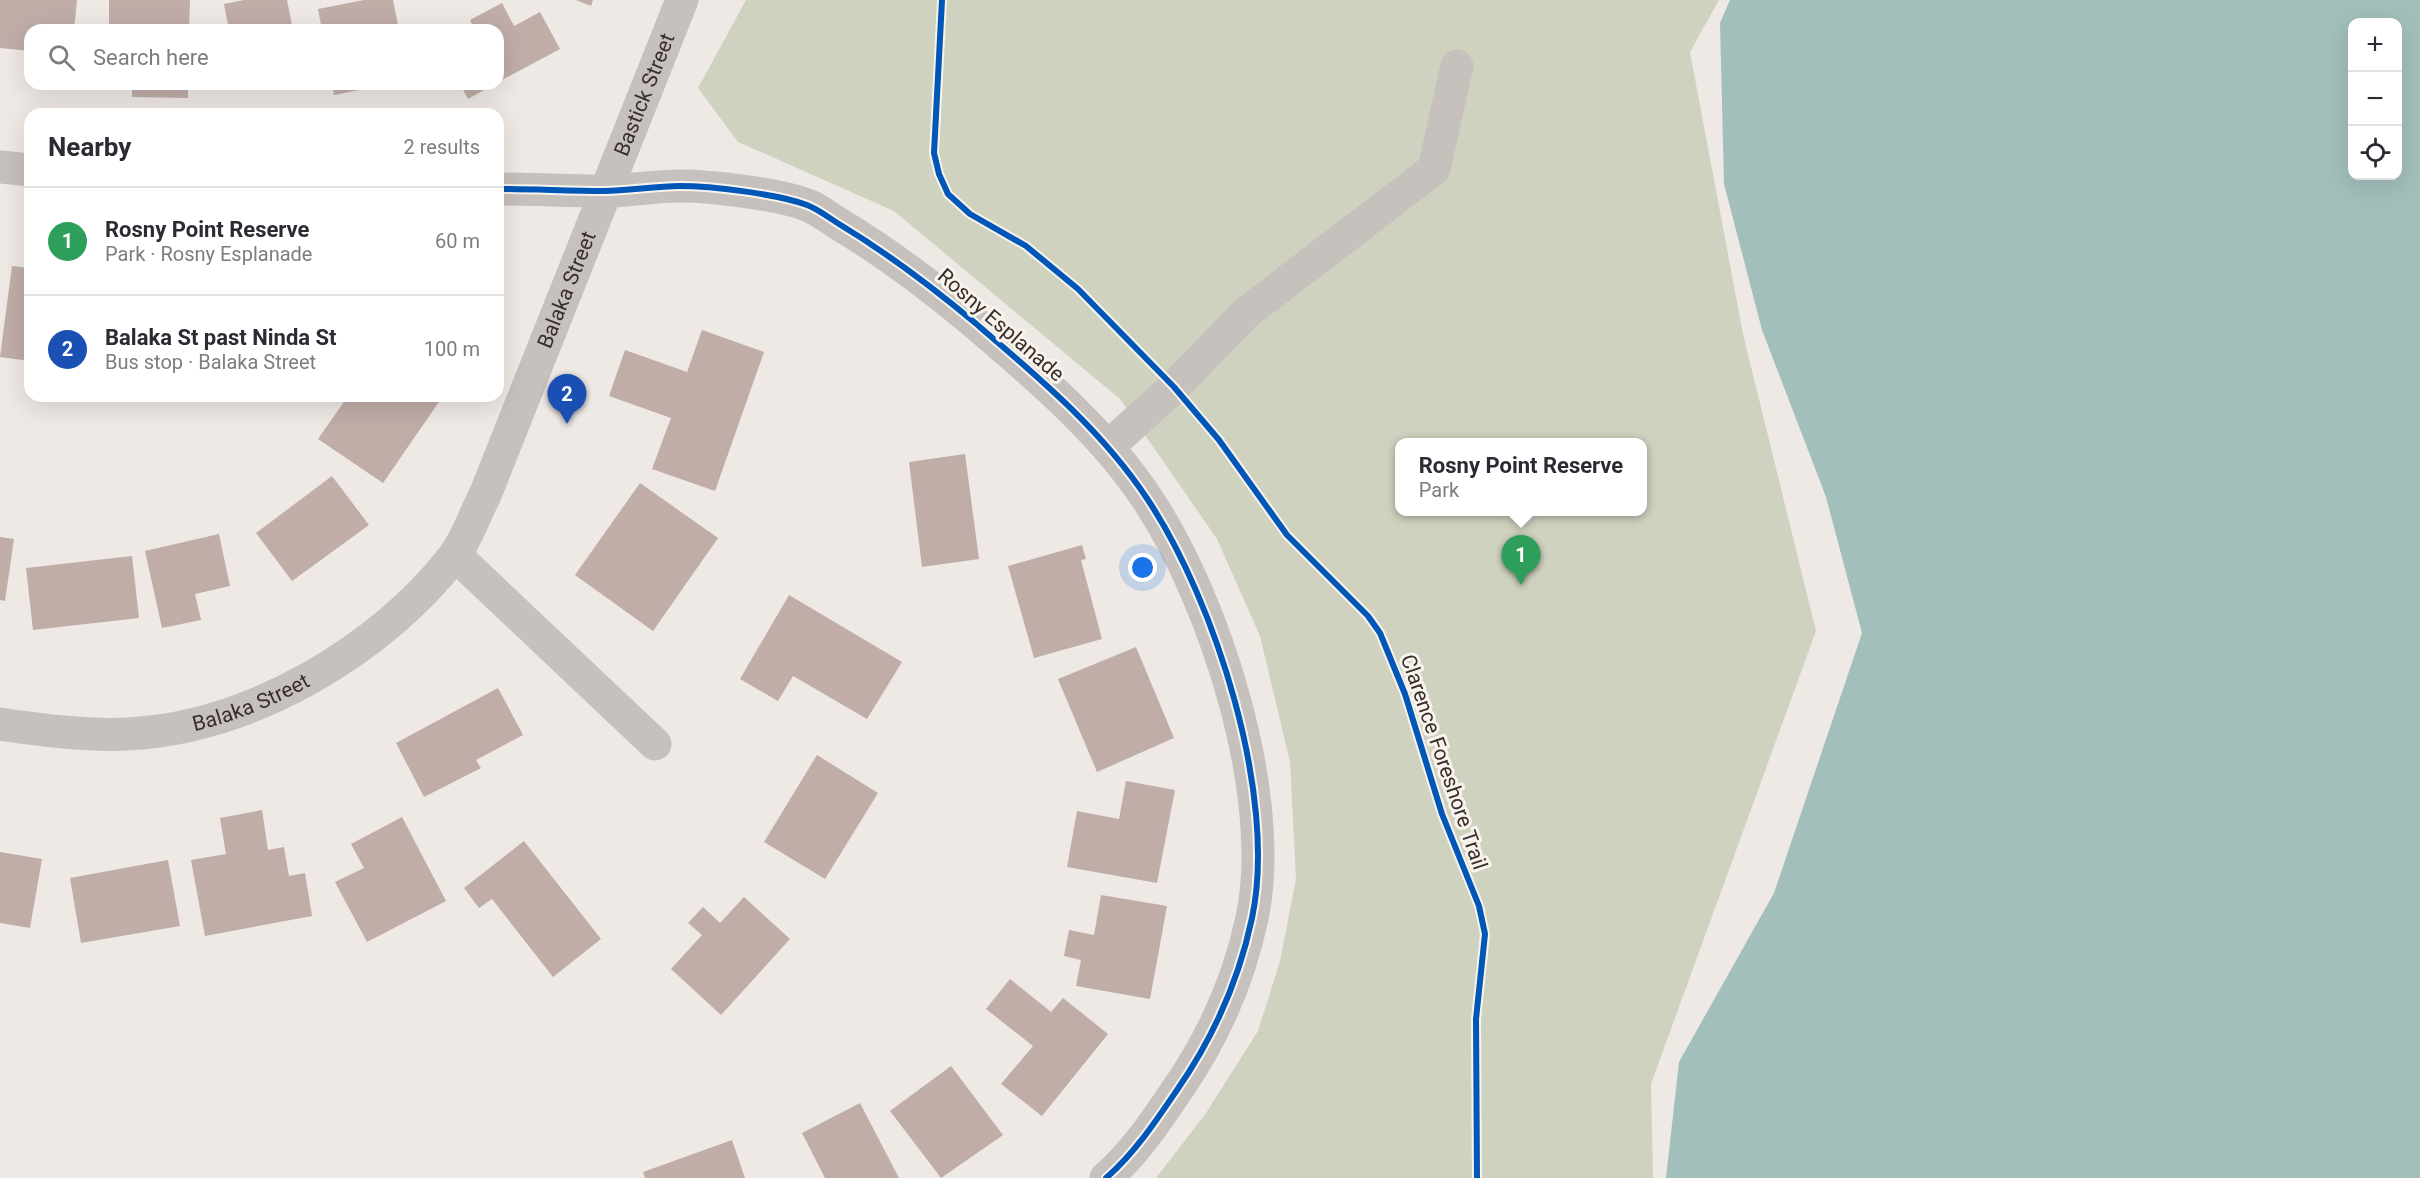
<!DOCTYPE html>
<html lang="en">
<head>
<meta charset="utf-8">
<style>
	body { margin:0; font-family:Roboto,sans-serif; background:#f2f2f3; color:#2b2b33 }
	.controls { position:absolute; right:18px; top:18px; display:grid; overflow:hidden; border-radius:12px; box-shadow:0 6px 24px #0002 }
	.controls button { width:54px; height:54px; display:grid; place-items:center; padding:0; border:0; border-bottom:2px solid #e1e1e2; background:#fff; color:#2b2b33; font:30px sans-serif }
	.you { position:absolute; left:1143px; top:568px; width:21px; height:21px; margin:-15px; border:4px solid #fff; border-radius:50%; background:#1a73e8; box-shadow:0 0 0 9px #1a73e833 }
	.badge { display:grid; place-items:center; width:39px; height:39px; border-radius:50%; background:#2563eb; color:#fff; font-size:20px; font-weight:700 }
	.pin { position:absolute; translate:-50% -50px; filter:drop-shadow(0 2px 3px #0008) }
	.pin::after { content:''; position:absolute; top:32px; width:21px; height:18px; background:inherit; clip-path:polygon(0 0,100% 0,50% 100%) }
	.popup { position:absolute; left:1395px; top:438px; width:252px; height:78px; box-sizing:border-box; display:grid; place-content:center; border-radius:12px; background:#fff; filter:drop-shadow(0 2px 4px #0005); font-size:20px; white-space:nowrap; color:#7c7c81 }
	.popup b { font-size:22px; color:#2b2b33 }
	.popup::after { content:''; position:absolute; left:50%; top:100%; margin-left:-12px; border:12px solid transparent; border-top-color:#fff }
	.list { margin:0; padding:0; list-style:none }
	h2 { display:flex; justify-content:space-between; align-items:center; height:78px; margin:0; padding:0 24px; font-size:26px }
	h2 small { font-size:20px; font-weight:400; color:#7c7c81 }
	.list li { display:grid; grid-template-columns:39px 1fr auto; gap:18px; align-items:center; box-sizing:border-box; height:108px; padding:0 24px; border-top:2px solid #e1e1e2 }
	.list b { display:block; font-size:22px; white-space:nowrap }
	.list p { margin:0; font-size:20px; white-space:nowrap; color:#7c7c81 }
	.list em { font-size:20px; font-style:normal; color:#7c7c81 }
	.icon { flex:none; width:33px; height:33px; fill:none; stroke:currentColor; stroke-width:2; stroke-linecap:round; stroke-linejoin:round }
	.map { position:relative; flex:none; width:2420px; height:1178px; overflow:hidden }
	.search { position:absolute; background:#fff; box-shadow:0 6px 24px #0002; left:24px; top:24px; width:480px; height:66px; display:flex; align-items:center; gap:15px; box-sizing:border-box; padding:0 21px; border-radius:18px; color:#7c7c81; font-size:22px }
	.panel { position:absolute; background:#fff; box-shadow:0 6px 24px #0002; left:24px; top:108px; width:480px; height:294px; border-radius:18px }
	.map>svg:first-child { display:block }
</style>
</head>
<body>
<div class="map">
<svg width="2420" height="1178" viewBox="0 0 2420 1178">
	<rect width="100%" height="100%" fill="#eee9e5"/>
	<!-- green -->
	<path fill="#d0d2c0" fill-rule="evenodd" d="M746,0H1719L1690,52L1743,334L1816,631L1651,1084L1653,1178H1156L1206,1113L1258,1031L1280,961L1296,879L1290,762L1260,636L1217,539L1120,399L894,211L738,142L698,88ZM1400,442H1642V512H1400Z"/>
	<!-- water -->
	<path fill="#a2bfbc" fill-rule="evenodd" d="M1730,0H2420V1178H1666L1679,1062L1774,893L1862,633L1826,497L1762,330L1724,184L1720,23ZM2352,22H2398V176H2352Z"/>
	<!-- building -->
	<path fill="#c0ada8" d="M0,0H77L74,30H30V51L0,48Z
		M109,0H190L189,30H109Z
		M244,0H287L293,30H229L224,4Z
		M364,0H393L399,30H322L318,9Z
		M576,0H593L591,6Z
		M502,3L514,26L540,12L560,49L498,82V30H475L470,20Z
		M132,84H188V98L132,97Z
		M332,84H383L384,85L334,95Z
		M460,84H495L468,99Z
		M12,266L30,268V361L0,357Z
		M702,330L764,352L715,491L652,469L671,418L609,396L625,350L687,372Z
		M348,396H443L383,483L318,439Z
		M965,454L979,559L922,567L909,462Z
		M332,476L369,525L292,581L256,533Z
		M640,483L718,538L653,631L575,575Z
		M219,534L230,586L195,594L201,620L162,628L145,551Z
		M0,537L14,539L5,601L0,600Z
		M1082,545L1086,559L1081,560L1102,639L1034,658L1008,566Z
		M132,556L139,618L33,630L26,568Z
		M789,595L902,662L867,719L793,676L778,701L740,679Z
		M1136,647L1174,738L1097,772L1058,679Z
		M498,688L523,735L476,760L481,768L424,797L396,743Z
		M817,755L878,793L825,879L764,842Z
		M1126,781L1175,790L1157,883L1067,867L1077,811L1119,819Z
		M262,810L268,850L284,847L289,876L305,873L312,916L205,936L191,860L226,854L220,818Z
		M402,817L446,901L367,942L335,882L364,868L351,844Z
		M524,841L601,939L553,977L492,899L479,908L464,888Z
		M0,852L42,859L30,928L0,923Z
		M168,860L180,926L81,943L70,878Z
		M1101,895L1167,906L1150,999L1076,986L1081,960L1064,956L1069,930L1094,935Z
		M744,897L790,939L721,1015L671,969L702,935L688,923L703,907L720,923Z
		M1010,979L1051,1012L1063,998L1108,1034L1042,1116L1001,1084L1033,1046L986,1009Z
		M951,1066L1003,1135L941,1178L890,1111Z
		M860,1103L899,1178H825L802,1133Z
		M732,1140L745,1178H645L643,1172Z"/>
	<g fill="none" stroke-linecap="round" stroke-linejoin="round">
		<!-- minor -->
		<g stroke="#c7c1be" stroke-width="33">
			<path d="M0,167L30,170"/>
			<path d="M498,189C533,189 569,191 604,191C629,191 654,186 680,186C711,186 778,194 807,205C818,209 829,218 839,224C887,253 931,286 974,322C1037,376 1102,430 1148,500C1215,601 1278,797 1252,918C1239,980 1213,1038 1177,1090C1156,1121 1134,1154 1106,1178"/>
			<path d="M1108,447L1174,387L1246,313L1434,169L1457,66"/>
			<path d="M455,555L655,744"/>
			<path id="s1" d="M0,724C42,730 85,736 127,734C249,728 380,652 454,556C467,539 475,514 485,495L682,0"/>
		</g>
		<!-- cycleway casing -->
		<g stroke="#f9f3ed" stroke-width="10">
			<path id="cycleway" d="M942,0L934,153L939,174L948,194L970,214L1026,246L1078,289L1174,387L1219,440L1287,535L1368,616L1380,633L1405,694L1442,814L1479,906L1485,934L1476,1019L1477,1178
				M498,189C533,189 569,191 604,191C629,191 654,186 680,186C711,186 778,194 807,205C818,209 829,218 839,224C887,253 931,286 974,322C1037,376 1102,430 1148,500C1215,601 1278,797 1252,918C1239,980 1213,1038 1177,1090C1156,1121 1134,1154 1106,1178"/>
		</g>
		<!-- cycleway -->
		<use href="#cycleway" stroke="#0057b8" stroke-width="6"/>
	</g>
	<g text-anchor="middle" stroke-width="6" stroke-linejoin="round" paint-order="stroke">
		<!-- street labels -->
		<g font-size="21" fill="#382e2b" stroke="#f9f3ed">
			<text dy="7" stroke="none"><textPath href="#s1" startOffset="1010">Bastick Street</textPath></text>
			<text dy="7" stroke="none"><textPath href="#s1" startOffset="800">Balaka Street</textPath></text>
			<text transform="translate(1001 325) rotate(41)" y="7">Rosny Esplanade</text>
			<text dy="7" stroke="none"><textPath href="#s1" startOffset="256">Balaka Street</textPath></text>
			<text transform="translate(1444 762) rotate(71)" y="7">Clarence Foreshore Trail</text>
		</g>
	</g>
</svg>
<div class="controls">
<button>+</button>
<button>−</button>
<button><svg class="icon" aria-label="locate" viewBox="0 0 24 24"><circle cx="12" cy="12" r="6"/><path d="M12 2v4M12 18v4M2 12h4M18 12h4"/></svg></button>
</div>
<div class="you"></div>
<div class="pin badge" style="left:1521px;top:585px;background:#2e9e5b">1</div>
<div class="popup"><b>Rosny Point Reserve</b>Park</div>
<div class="pin badge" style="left:567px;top:424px;background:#1a4fb4">2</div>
<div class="search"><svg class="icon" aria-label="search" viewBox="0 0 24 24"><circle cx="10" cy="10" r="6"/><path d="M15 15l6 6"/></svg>Search here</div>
<section class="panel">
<h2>Nearby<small>2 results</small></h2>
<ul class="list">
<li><span class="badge" style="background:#2e9e5b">1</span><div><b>Rosny Point Reserve</b><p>Park · Rosny Esplanade</p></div><em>60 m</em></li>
<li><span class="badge" style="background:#1a4fb4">2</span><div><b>Balaka St past Ninda St</b><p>Bus stop · Balaka Street</p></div><em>100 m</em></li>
</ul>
</section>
</div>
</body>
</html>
